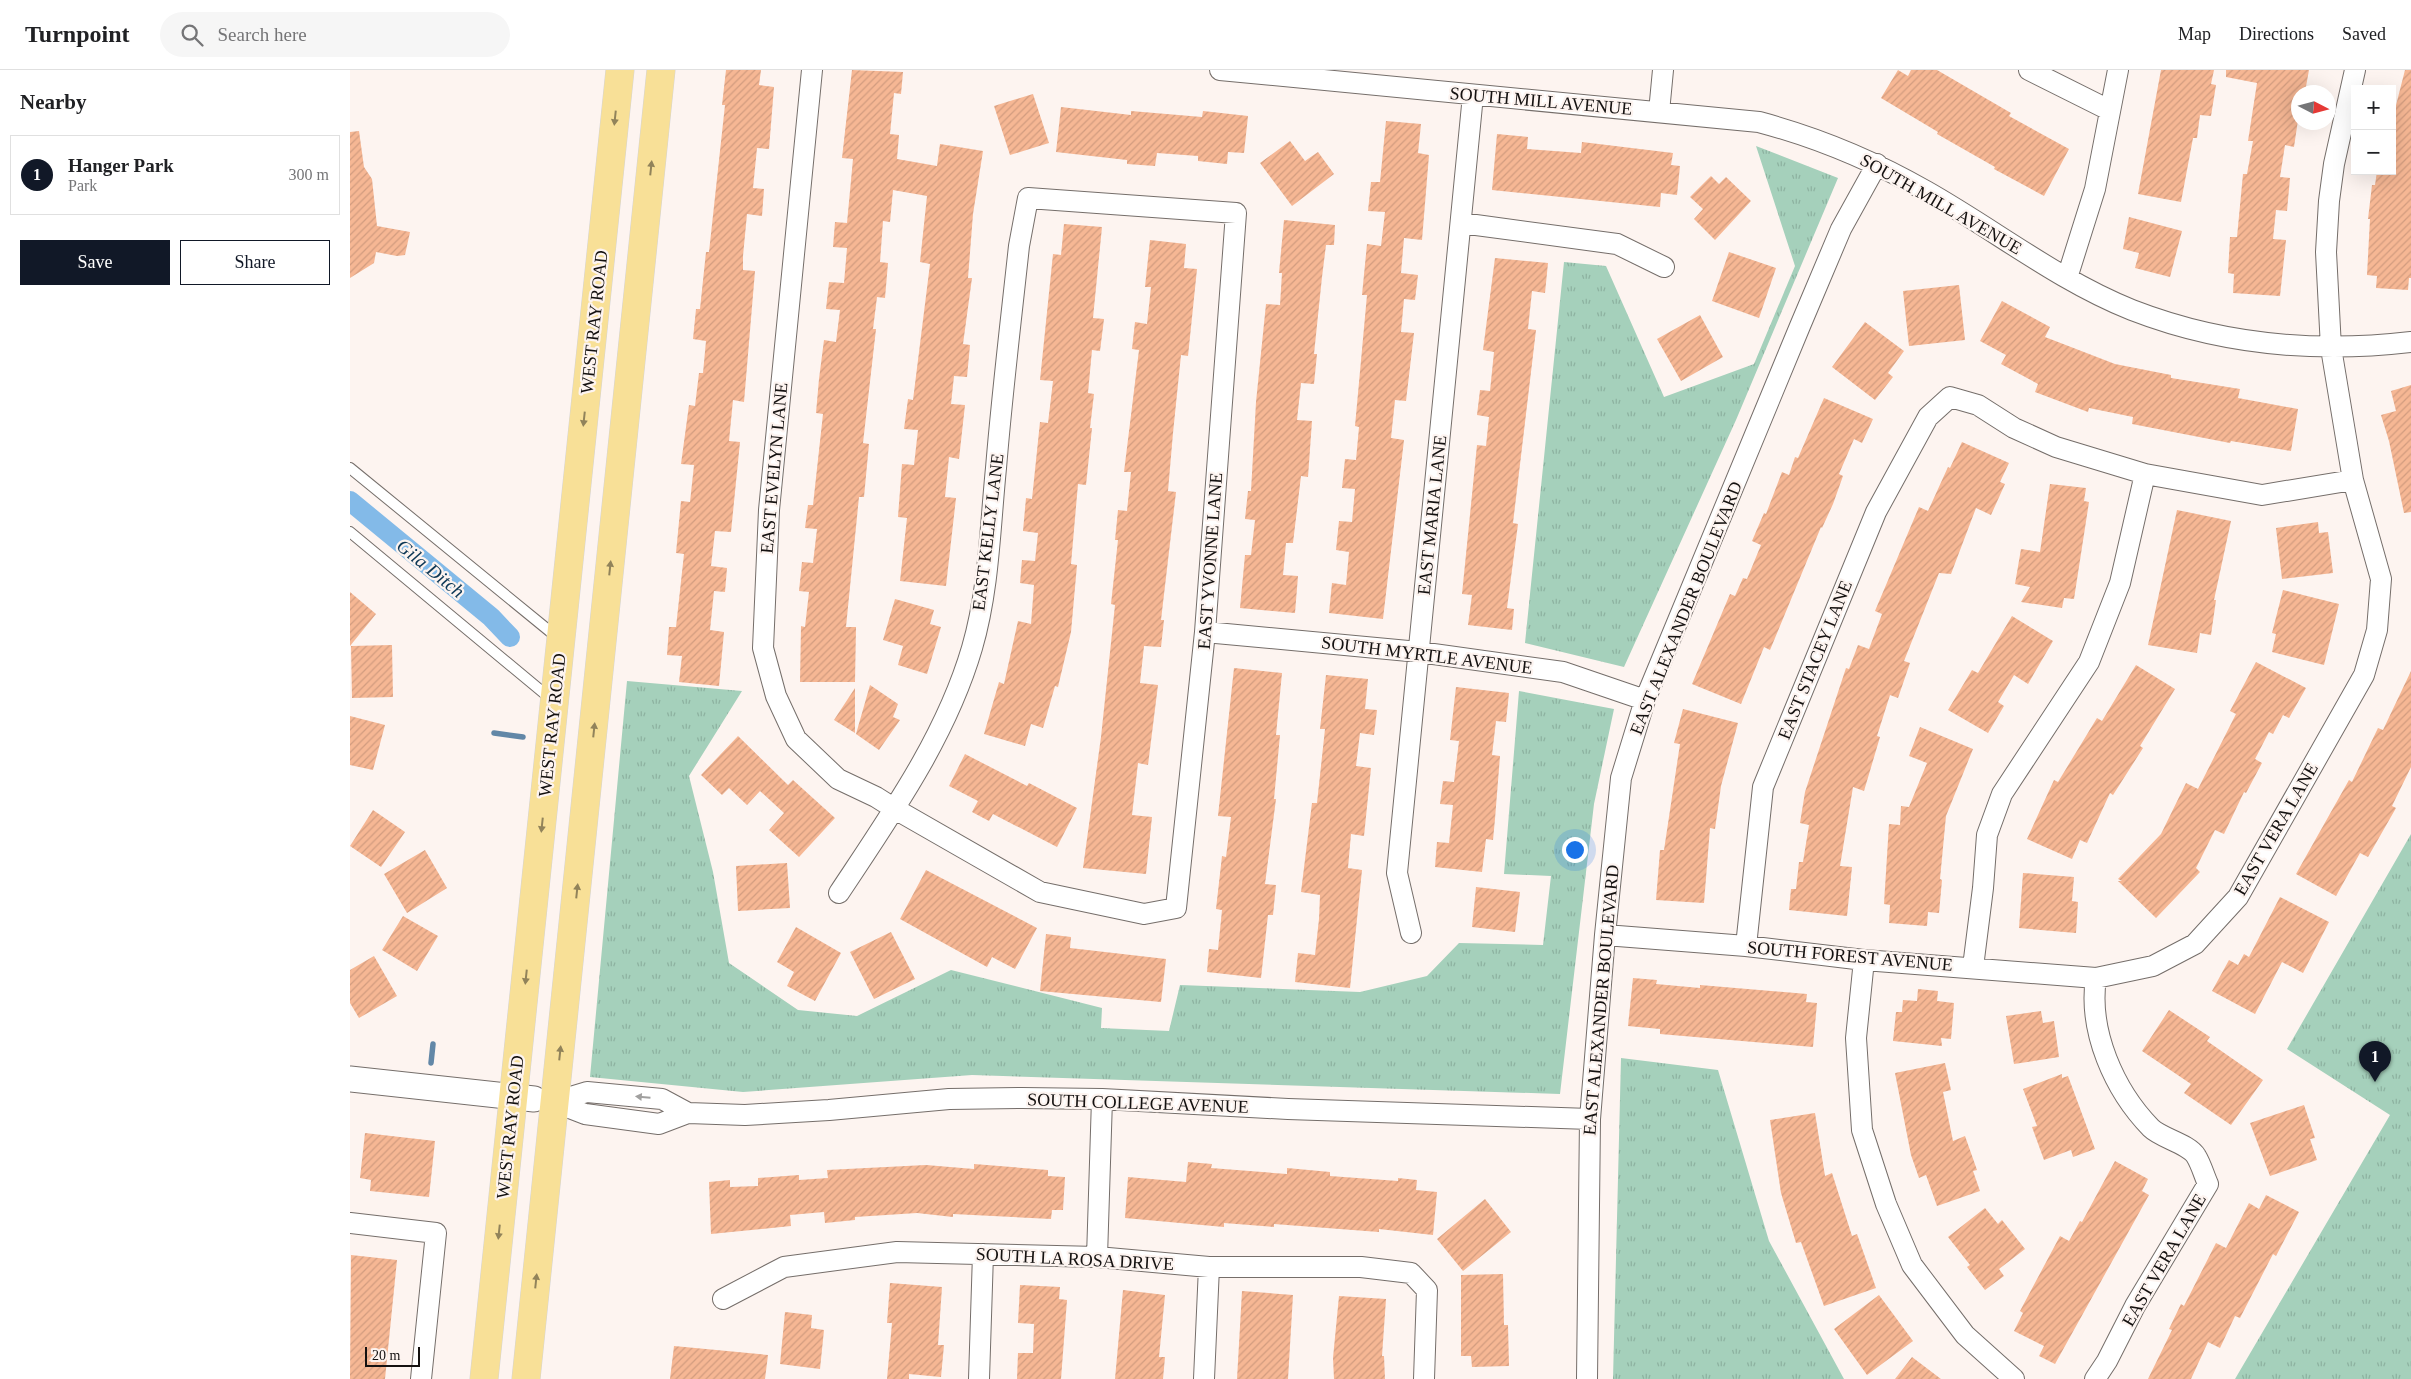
<!DOCTYPE html>
<html lang="en">
<head>
<meta charset="utf-8">
<style>
	body { margin:0; font-family:Georgia,serif; background:#f6f6f6; color:#202124 }
	.controls { position:absolute; right:15px; top:15px; display:grid; overflow:hidden; border-radius:0px; box-shadow:0 5px 20px #0002 }
	.controls button { width:45px; height:45px; display:grid; place-items:center; padding:0; border:0; border-bottom:1px solid #e0e0e0; background:#fff; color:#202124; font:25px sans-serif }
	.compass { position:absolute; left:1941px; top:15px; width:45px; height:45px; border-radius:50%; background:#fff; box-shadow:0 5px 20px #0002; rotate:96deg }
	.scale { position:absolute; left:15px; bottom:12px; width:55px; box-sizing:border-box; padding-left:5px; border:2px solid #141110; border-top:0; font-size:14px; line-height:18px; white-space:nowrap; color:#141110; -webkit-text-stroke:4px #fdf4f0; paint-order:stroke }
	.you { position:absolute; left:1224px; top:779px; width:18px; height:18px; margin:-12px; border:4px solid #fff; border-radius:50%; background:#1a73e8; box-shadow:0 0 0 8px #1a73e833 }
	.badge { display:grid; place-items:center; width:32px; height:32px; border-radius:50%; background:#111827; color:#fff; font-size:16px; font-weight:700 }
	.pin { position:absolute; translate:-50% -41px; filter:drop-shadow(0 1px 2px #0008) }
	.pin::after { content:''; position:absolute; top:26px; width:18px; height:15px; background:inherit; clip-path:polygon(0 0,100% 0,50% 100%) }
	.list { margin:0; padding:0; list-style:none }
	h2 { display:flex; justify-content:space-between; align-items:center; height:65px; margin:0; padding:0 20px; font-size:21px }
	h2 small { font-size:16px; font-weight:400; color:#757577 }
	.list li { display:grid; grid-template-columns:32px 1fr auto; gap:15px; align-items:center; box-sizing:border-box; height:80px; margin:0 10px 10px; padding:0 10px; border:1px solid #e0e0e0; border-radius:0px }
	.list b { display:block; font-size:19px; white-space:nowrap }
	.list p { margin:0; font-size:16px; white-space:nowrap; color:#757577 }
	.list em { font-size:16px; font-style:normal; color:#757577 }
	.actions { display:flex; gap:10px; padding:15px 20px }
	.actions a { flex:1; padding:11px 0; border:1px solid #111827; border-radius:0px; text-align:center; font-size:18px; color:#111827 }
	.actions .main { background:#111827; color:#fff }
	.icon { flex:none; width:28px; height:28px; fill:none; stroke:currentColor; stroke-width:2; stroke-linecap:round; stroke-linejoin:round }
	.map { position:relative; flex:none; width:2061px; height:1309px; overflow:hidden }
	header { display:flex; align-items:center; gap:30px; box-sizing:border-box; height:70px; padding:0 25px; background:#fff; border-bottom:1px solid #e0e0e0 }
	header strong { font-size:24px }
	nav { display:flex; gap:28px; margin-inline-start:auto; font-size:18px }
	.search { width:350px; height:45px; background:#f6f6f6; display:flex; align-items:center; gap:12px; box-sizing:border-box; padding:0 18px; border-radius:28px; color:#757577; font-size:19px }
	main { display:flex }
	aside { flex:1; background:#fff }
	.map>svg:first-child { display:block }
</style>
</head>
<body>
<header>
<strong>Turnpoint</strong>
<div class="search"><svg class="icon" aria-label="search" viewBox="0 0 24 24"><circle cx="10" cy="10" r="6"/><path d="M15 15l6 6"/></svg>Search here</div>
<nav><a>Map</a><a>Directions</a><a>Saved</a></nav>
</header>
<main>
<aside>
<h2>Nearby<small></small></h2>
<ul class="list">
<li><span class="badge">1</span><div><b>Hanger Park</b><p>Park</p></div><em>300 m</em></li>
</ul>
<div class="actions"><a class="main">Save</a><a>Share</a></div>
</aside>
<div class="map">
<svg width="2061" height="1309" viewBox="0 0 2061 1309">
	<defs>
		<pattern id="park-tufts" width="24" height="20" patternUnits="userSpaceOnUse" patternTransform="scale(1.25)"><rect width="24" height="20" fill="#a5d0bb"/><path d="M3 7l-1-3M5 7V3M7 7l1-3M15 17l-1-3M17 17v-4M19 17l1-3" fill="none" stroke="#8db2a0"/></pattern>
		<pattern id="building-hatch" width="6" height="6" patternUnits="userSpaceOnUse" patternTransform="scale(1.25)"><rect width="6" height="6" fill="#f6b794"/><path d="M-1 1l2-2M0 6l6-6M5 7l2-2" fill="none" stroke="#d29c7f"/></pattern>
	</defs>
	<rect width="100%" height="100%" fill="#fdf4f0"/>
	<!-- park -->
	<path fill="url(#park-tufts)" d="M1406,76L1488,108L1386,350L1274,597L1175,573L1214,192L1256,196L1314,327L1404,294L1445,196Z
		M277,611L392,621L339,706L363,802L379,893L448,940L507,946L601,900L752,938L751,958L819,961L830,915L1010,922L1077,906L1109,873L1193,875L1201,806L1154,804L1169,621L1264,639L1244,734L1210,1024L622,1005L393,1022L240,1007Z
		M2061,764V1309H1885L2040,1045L1937,979Z
		M1271,988L1368,1000L1419,1171L1494,1309H1263Z"/>
	<g fill="none" stroke-linecap="round" stroke-linejoin="round">
		<!-- stream -->
		<path stroke="#6287a7" stroke-width="5.5" d="M144,663L173,667
			M81,993L83,974"/>
		<!-- canal -->
		<path stroke="#83bae8" stroke-width="20" d="M0,431L141,547L160,567"/>
	</g>
	<!-- building -->
	<path fill="url(#building-hatch)" d="M376,0H411L409,15L424,17L419,79L407,78L403,118L414,119L412,146L397,144L393,186V200L405,201L394,332L383,330L379,371L390,372L381,462L365,461L361,496L377,498L375,522L364,521L360,560L374,562L369,616L329,612L332,586L317,585L319,557H326L334,484L326,483L331,431L340,432L344,395L331,394L339,335L345,336L349,303H353L356,271L343,269L346,239H350L356,182H359L375,35H372Z
		M502,0L553,2L551,24L544,23L540,64L549,65L547,89L587,96L590,74L633,81L623,144L618,208H622L613,274L620,275L617,307L604,306L601,334L615,335L609,389L599,387L595,427L606,428L596,516L550,511L557,448L548,447L552,394L564,395L568,360L554,359L558,329L563,330L580,194L570,192L577,126L543,120L540,152L533,151L530,192L538,193L535,228L527,227L523,259H526L513,373L519,374L514,427H509L496,557H506L505,612H450L451,556L455,557L459,522L449,521L452,492L463,493L467,459L455,458L458,435H463L473,344L466,343L469,309L474,270L486,272L490,240L476,239L479,212L494,213L497,178L483,177L485,152L497,153L503,89L492,88Z
		M1548,0L1558,6L1561,0H1587L1661,43L1659,46L1719,79L1694,126L1644,99L1645,97L1587,64L1588,62L1531,28Z
		M1811,0H1864L1861,14L1866,15L1861,46L1850,45L1847,68H1843L1831,132L1788,124Z
		M1876,0H1959L1955,22H1948V50L1944,77L1935,75L1930,107L1940,108L1937,141L1926,140L1923,169L1936,170L1930,226L1883,223L1884,204L1878,203L1880,167H1887L1893,104H1897L1903,71H1898L1907,13L1876,7Z
		M2055,0H2061V208H2059L2058,220L2026,218L2027,206L2017,205L2020,149H2018L2022,115H2025L2027,101H2042V51Z
		M683,24L699,73L660,85L644,36Z
		M711,37L781,45V41L852,47L853,41L898,46L894,83L878,82L877,94L848,91V86L807,83L805,96L777,94V90L706,82Z
		M1036,51L1071,54L1068,83L1079,85L1072,170L1054,168L1051,203L1068,205L1065,230L1054,229L1051,262L1064,263L1056,331L1045,330L1041,368L1054,370L1033,549L979,543L982,513L996,515L999,482L986,480L989,451L1002,452L1005,419L992,418L995,389L1006,390L1009,357L1005,356L1017,225H1012L1017,174L1031,176L1035,142L1018,141L1021,112H1030Z
		M9,61L14,97L22,109L27,156L60,162L55,185L47,186L26,182L24,193L0,208V62Z
		M1147,64L1178,67L1177,79L1231,83L1232,72L1323,83L1321,95L1330,96L1327,125L1311,123L1310,137L1142,120Z
		M940,71L955,91L968,82L984,104L942,136L910,93Z
		M1361,106L1369,114L1376,107L1401,131L1365,170L1344,149L1353,139L1340,127Z
		M1779,147L1832,161L1820,207L1785,198L1789,183L1773,179Z
		M934,150L985,155L984,175H976L972,207L964,284H967L964,314L951,313L947,350L962,351L958,407L951,406L943,473H936L933,505L948,506L945,543L890,538L895,485H901L905,450L895,449L898,421H901L906,332L916,234L930,235L932,203H929Z
		M714,154L752,157L743,248L754,249L750,281L742,280L738,323L744,324L740,358H742L736,415L728,414L721,494L727,495L721,562L708,617L705,616L693,658L681,654L675,676L634,664L649,612L654,614L668,551L681,554L684,515L670,513L672,490L685,491L688,463L673,461L676,428L682,429L690,352L698,353L703,311L690,310L703,184L711,185Z
		M800,170L836,174L834,198L847,199L838,286L831,285L823,363L818,421L826,422L811,550H814L811,577L794,576L790,613L808,615L798,695L788,693L782,745L802,747L796,804L733,798L751,667L765,535L761,534L768,470H765L768,440L777,441L781,402H774L789,280L782,279L785,252L797,254L801,217H795Z
		M1379,182L1426,198L1409,248L1362,231Z
		M1145,188L1198,193L1195,223L1182,221L1178,259L1186,260L1163,453L1168,454L1157,538L1164,539L1162,560L1118,555L1122,525L1112,524L1127,375L1136,376L1139,347L1127,345L1130,320L1140,321L1144,282L1133,280Z
		M1609,215L1615,270L1559,276L1553,221Z
		M1652,231L1700,257L1695,267L1765,294L1821,305V308L1890,319L1888,328L1948,339L1941,381L1881,371L1880,373L1782,354L1783,347L1739,338L1738,342L1685,322L1688,314L1651,294L1656,285L1630,271Z
		M1350,245L1373,287L1331,311L1307,269Z
		M1515,252L1554,281L1538,303L1543,307L1525,330L1482,297Z
		M2061,315V442L2054,443L2039,371L2031,345L2046,341L2041,321Z
		M1474,328L1523,349L1512,373L1504,369L1489,404L1493,406L1483,434L1472,458L1471,457L1420,580L1414,577L1391,634L1342,614L1380,524L1385,526L1393,508L1397,509L1411,475L1402,471L1414,443L1416,444L1432,402L1439,405L1445,387L1448,388Z
		M1612,372L1659,393L1650,412L1655,414L1641,445L1626,438L1601,504L1589,503L1554,591L1560,593L1548,628L1540,625L1527,666L1530,667L1514,721L1503,717L1490,796L1502,797L1497,846L1439,840L1441,819H1446L1449,792H1453L1459,755L1450,753L1455,722L1496,598L1499,599L1508,575L1519,579L1532,544L1525,541L1569,437L1578,441L1598,397L1600,398Z
		M1700,414L1736,418L1734,431L1739,432L1724,529L1714,528L1712,538L1671,532L1680,517L1665,514L1671,479L1690,482Z
		M1827,440L1881,451L1864,530H1866L1861,565L1850,563L1847,583L1798,575Z
		M1968,452L1969,463L1978,462L1983,503L1932,509L1926,458Z
		M1933,520L1989,534L1974,595L1922,582L1926,564L1922,563Z
		M0,522L26,544L0,576Z
		M545,529L584,540L580,554L591,557L577,604L548,595L553,576L533,570Z
		M1662,546L1703,571L1678,614L1664,605L1648,632L1654,636L1638,663L1598,640L1622,600L1628,603Z
		M42,575L43,627L2,628L1,576Z
		M1906,592L1956,618L1939,648L1933,645L1923,664L1919,662L1905,689L1912,693L1896,723L1894,722L1874,764L1865,760L1846,798L1850,802L1806,848L1768,811H1772L1768,809L1811,764L1836,713L1848,719L1886,644L1880,641Z
		M1786,595L1825,619L1790,676L1793,678L1763,725L1760,723L1737,773L1730,770L1722,789L1677,769L1704,710L1708,712L1747,648L1752,651Z
		M884,598L932,603L926,665H930L924,729H926L915,814L926,815L923,845H918L911,908L857,902L859,879L868,880L872,840L866,839L872,786L876,787L881,747L868,746Z
		M2061,601V697L2042,736L2046,738L2018,787L2010,783L1986,826L1946,804L1999,710L2002,712L2028,658L2033,660Z
		M976,605L1018,609L1015,639L1027,640L1024,665L1010,663L1006,696L1021,698L1014,766L1001,764L998,798L1012,800L1000,918L945,912L948,883L965,885L969,849L970,825L951,822L962,733H967L975,659H970Z
		M520,615L548,634L543,647L550,650L529,680L506,664Z
		M1106,617L1159,623L1156,652L1146,651L1142,685L1150,686L1145,749L1143,770L1136,769L1132,802L1085,797L1087,772L1099,773L1103,735L1090,734L1093,711L1104,712L1109,671L1100,670Z
		M505,618V663L484,650Z
		M1333,639L1388,653L1371,716L1365,759L1360,758L1354,833L1306,830L1310,780H1314L1330,674L1324,673Z
		M0,646L35,655L23,700L0,695Z
		M1570,657L1623,679L1596,746L1590,809L1592,810L1589,843L1578,842L1577,856L1539,853L1540,835L1534,834L1539,754L1550,755L1551,736L1559,737L1577,693L1559,686Z
		M388,666L438,715L443,710L485,748L449,787L419,760L434,743L410,721L397,735L379,718L372,725L351,705Z
		M615,684L677,716L679,713L727,738L707,777L643,744L639,751L622,742L628,731L599,716Z
		M23,740L55,762L31,797L0,776Z
		M75,780L97,818L57,843L34,804Z
		M437,793L440,838L388,841L386,796Z
		M576,800L687,858L665,899L642,887L637,897L550,849Z
		M1673,803L1724,807L1722,831L1728,832L1726,863L1669,858Z
		M1126,817L1170,822L1165,862L1122,857Z
		M1930,827L1979,852L1953,903L1932,892L1905,944L1862,921L1879,890L1888,895L1894,884L1899,887Z
		M53,846L88,866L67,901L32,880Z
		M446,857L491,883L465,931L437,916L444,902L427,892Z
		M541,862L565,909L524,929L500,882Z
		M696,864L721,867L720,878L816,889L811,932L690,921Z
		M24,886L47,926L9,948L0,933V900Z
		M1283,908L1307,910L1306,914L1350,918V915L1457,924L1456,932L1467,933L1463,977L1310,964V959L1278,956Z
		M1568,919L1588,921L1587,931L1604,933L1601,969L1591,968L1592,976L1543,971L1546,942H1552L1553,930L1567,931Z
		M1819,940L1860,967L1857,971L1913,1010L1881,1055L1834,1023L1841,1014L1792,981Z
		M1691,941L1693,953L1704,951L1709,987L1664,994L1656,946Z
		M1595,993L1601,1020L1593,1022L1603,1071L1615,1066L1627,1100L1623,1101L1630,1121L1587,1136L1576,1105L1569,1108L1561,1085L1545,1003Z
		M1712,1004V1008L1718,1006L1745,1079L1723,1087L1721,1080L1694,1090L1682,1057L1687,1056L1673,1019Z
		M1954,1035L1965,1068L1960,1069L1967,1090L1920,1106L1900,1053Z
		M1465,1043L1475,1106L1482,1103L1502,1166L1507,1164L1526,1218L1474,1236L1451,1172L1446,1173L1431,1123L1420,1050Z
		M15,1063L85,1071L79,1127L20,1121L21,1110L10,1108Z
		M1765,1091L1798,1109L1792,1121L1799,1125L1705,1294L1689,1286L1694,1276L1664,1261L1673,1243L1670,1241L1710,1166L1719,1171L1730,1151L1732,1152Z
		M838,1092L862,1094L861,1098L937,1104V1098L980,1102V1106L1048,1111V1108L1067,1110L1066,1120L1087,1122L1083,1165L1029,1159V1162L924,1154V1157L874,1153V1157L775,1148L778,1107L836,1112Z
		M624,1094L698,1100V1106L715,1107L713,1140H702L701,1149L603,1144V1147L567,1143L505,1147V1150L475,1153L474,1142L440,1145L441,1156L361,1164L359,1112L380,1110V1117L408,1116V1108L449,1105V1110L478,1108L477,1100L576,1095L624,1099Z
		M1916,1125L1949,1142L1926,1186L1923,1184L1890,1248L1885,1246L1870,1278L1858,1272L1841,1309H1798L1822,1260L1819,1259L1831,1234L1834,1236L1866,1173L1876,1178L1899,1133L1909,1139Z
		M1135,1129L1161,1162L1113,1201L1087,1169Z
		M1635,1138L1648,1154L1652,1150L1675,1179L1649,1199L1654,1206L1635,1220L1617,1197L1620,1195L1598,1167Z
		M1,1185L47,1190L35,1309H0Z
		M1153,1204L1154,1255H1158L1159,1296L1122,1297L1121,1286H1111V1205Z
		M540,1213L592,1217L588,1275H594L591,1307L559,1304V1309H537L542,1253H537Z
		M670,1215L710,1217L709,1229L717,1230L711,1309H667L668,1283H683L684,1254L668,1253Z
		M773,1220L815,1225L809,1287H815L813,1309H765Z
		M892,1221L943,1225L938,1309H887Z
		M1529,1225L1563,1271L1517,1305L1484,1259Z
		M989,1226L1036,1229L1032,1286H1034L1035,1309H984L983,1288Z
		M435,1242L462,1245L461,1258L474,1260L470,1299L430,1294Z
		M324,1276L418,1285L415,1309H320Z
		M1562,1287L1591,1309H1545Z"/>
	<g fill="none" stroke-linecap="round" stroke-linejoin="round">
		<!-- service casing -->
		<g stroke="#756e6a" stroke-width="12">
			<path id="service" d="M0,398L208,568
				M0,462L201,629"/>
		</g>
		<!-- minor casing -->
		<g stroke="#756e6a" stroke-width="22">
			<path id="minor" d="M462,0L419,440L413,578L426,626L446,669L488,709L526,727L545,739L690,822L794,844L826,838L855,562L886,143L678,128L669,176C661,250 652,324 646,398C640,458 639,520 622,578C596,667 540,746 489,823
				M870,0L1409,52C1469,68 1522,90 1576,121C1645,160 1709,211 1782,240C1872,275 1966,283 2061,272
				M1679,0L1759,40
				M1309,42L1313,0
				M1111,153L1267,174L1314,197
				M1717,208L1745,119L1768,0
				M855,562L1069,582L1213,602L1295,630
				M1061,863L1047,803L1123,25
				M1255,865L1396,876L1514,890L1746,908L1803,896L1845,874L1888,827L2014,605L2027,560L2031,509L2003,410L1981,278L1976,182L1979,131L1984,94L2005,0
				M1396,876L1413,717L1526,442L1578,347L1600,327L1628,335L1664,358L1706,377L1795,404L1912,425L2003,410
				M1514,890L1506,968L1512,1060L1536,1134L1562,1195L1615,1265L1664,1309
				M1623,897L1633,818L1637,765L1652,724L1739,592L1770,513L1795,404
				M193,1030L204,1032L235,1044L309,1054L338,1043L395,1045L479,1040L599,1029L672,1028L752,1029L938,1039L1240,1049
				M204,1032L237,1022L312,1029L338,1043
				M0,1153L86,1163L71,1309
				M747,1187L752,1029
				M373,1229L434,1197L547,1182L747,1187L859,1197H1011L1061,1203L1077,1220L1074,1309
				M629,1309L633,1184
				M854,1309L859,1197
				M1237,1309L1240,1049L1255,865L1271,708L1295,630L1450,256L1491,159L1527,94
				M1745,1309L1757,1291L1785,1236L1858,1114C1854,1105 1851,1094 1846,1086C1839,1074 1811,1068 1801,1058C1764,1020 1738,961 1746,908"/>
		</g>
		<!-- tertiary casing -->
		<g stroke="#756e6a" stroke-width="27">
			<path id="tertiary" d="M0,1009L184,1029"/>
		</g>
		<!-- primary casing -->
		<g stroke="#d5d4d4" stroke-width="29">
			<path id="primary" d="M134,1309L270,0
				M176,1309L311,0"/>
		</g>
		<!-- service -->
		<use href="#service" stroke="#fff" stroke-width="10"/>
		<!-- minor -->
		<use href="#minor" stroke="#fff" stroke-width="20"/>
		<!-- tertiary -->
		<use href="#tertiary" stroke="#fff" stroke-width="25"/>
		<!-- primary -->
		<use href="#primary" stroke="#f8e097" stroke-width="28"/>
	</g>
	<!-- one-way arrows -->
	<defs><path id="oneway-solid" d="M-6-.8H1V-3.2L6.5 0L1 3.2V.8H-6Z" transform="scale(1.25)"/></defs>
	<g fill="#91835a">
		<use href="#oneway-solid" transform="translate(265 48) rotate(96)"/>
		<use href="#oneway-solid" transform="translate(301 98) rotate(-84)"/>
		<use href="#oneway-solid" transform="translate(234 349) rotate(96)"/>
		<use href="#oneway-solid" transform="translate(260 498) rotate(-84)"/>
		<use href="#oneway-solid" transform="translate(244 660) rotate(-84)"/>
		<use href="#oneway-solid" transform="translate(192 755) rotate(96)"/>
		<use href="#oneway-solid" transform="translate(227 821) rotate(-84)"/>
		<use href="#oneway-solid" transform="translate(176 907) rotate(96)"/>
		<use href="#oneway-solid" transform="translate(210 983) rotate(-84)"/>
		<use href="#oneway-solid" transform="translate(149 1162) rotate(96)"/>
		<use href="#oneway-solid" transform="translate(186 1211) rotate(-84)"/>
	</g>
	<use fill="#a1a09f" href="#oneway-solid" transform="translate(293 1027) rotate(-175)"/>
	<g text-anchor="middle" stroke-width="4.5" stroke-linejoin="round" paint-order="stroke">
		<!-- street labels -->
		<g font-size="18" fill="#141110" stroke="#fdf4f0">
			<text transform="translate(1191 31) rotate(5)" y="6">SOUTH MILL AVENUE</text>
			<text transform="translate(1591 134) rotate(30)" y="6">SOUTH MILL AVENUE</text>
			<text transform="translate(244 252) rotate(-84)" y="6">WEST RAY ROAD</text>
			<text transform="translate(424 398) rotate(-85)" y="6">EAST EVELYN LANE</text>
			<text transform="translate(1082 445) rotate(-84)" y="6">EAST MARIA LANE</text>
			<text transform="translate(638 462) rotate(-83)" y="6">EAST KELLY LANE</text>
			<text transform="translate(860 491) rotate(-86)" y="6">EAST YVONNE LANE</text>
			<text transform="translate(1336 538) rotate(-68)" y="6">EAST ALEXANDER BOULEVARD</text>
			<text transform="translate(1077 585) rotate(7)" y="6">SOUTH MYRTLE AVENUE</text>
			<text transform="translate(1465 590) rotate(-68)" y="6">EAST STACEY LANE</text>
			<text transform="translate(202 655) rotate(-84)" y="6">WEST RAY ROAD</text>
			<text transform="translate(1926 759) rotate(-60)" y="6">EAST VERA LANE</text>
			<text transform="translate(1500 886) rotate(5)" y="6">SOUTH FOREST AVENUE</text>
			<text transform="translate(1251 930) rotate(-85)" y="6">EAST ALEXANDER BOULEVARD</text>
			<text transform="translate(788 1033) rotate(2)" y="6">SOUTH COLLEGE AVENUE</text>
			<text transform="translate(160 1057) rotate(-84)" y="6">WEST RAY ROAD</text>
			<text transform="translate(725 1189) rotate(3)" y="6">SOUTH LA ROSA DRIVE</text>
			<text transform="translate(1814 1190) rotate(-60)" y="6">EAST VERA LANE</text>
		</g>
		<!-- water labels -->
		<g font-size="19" font-style="italic" fill="#0c3755" stroke="#fdf4f0">
			<text transform="translate(81 498) rotate(39)" y="7">Gila Ditch</text>
		</g>
	</g>
</svg>
<div class="controls">
<button>+</button>
<button>−</button>
</div>
<svg class="compass" viewBox="-18 -18 36 36"><path d="M0-13l5 13h-10z" fill="#e53935"/><path d="M0 13l5-13h-10z" fill="#757577"/></svg>
<div class="scale">20 m</div>
<div class="you"></div>
<div class="pin badge" style="left:2025px;top:1012px">1</div>
</div>
</main>
</body>
</html>
